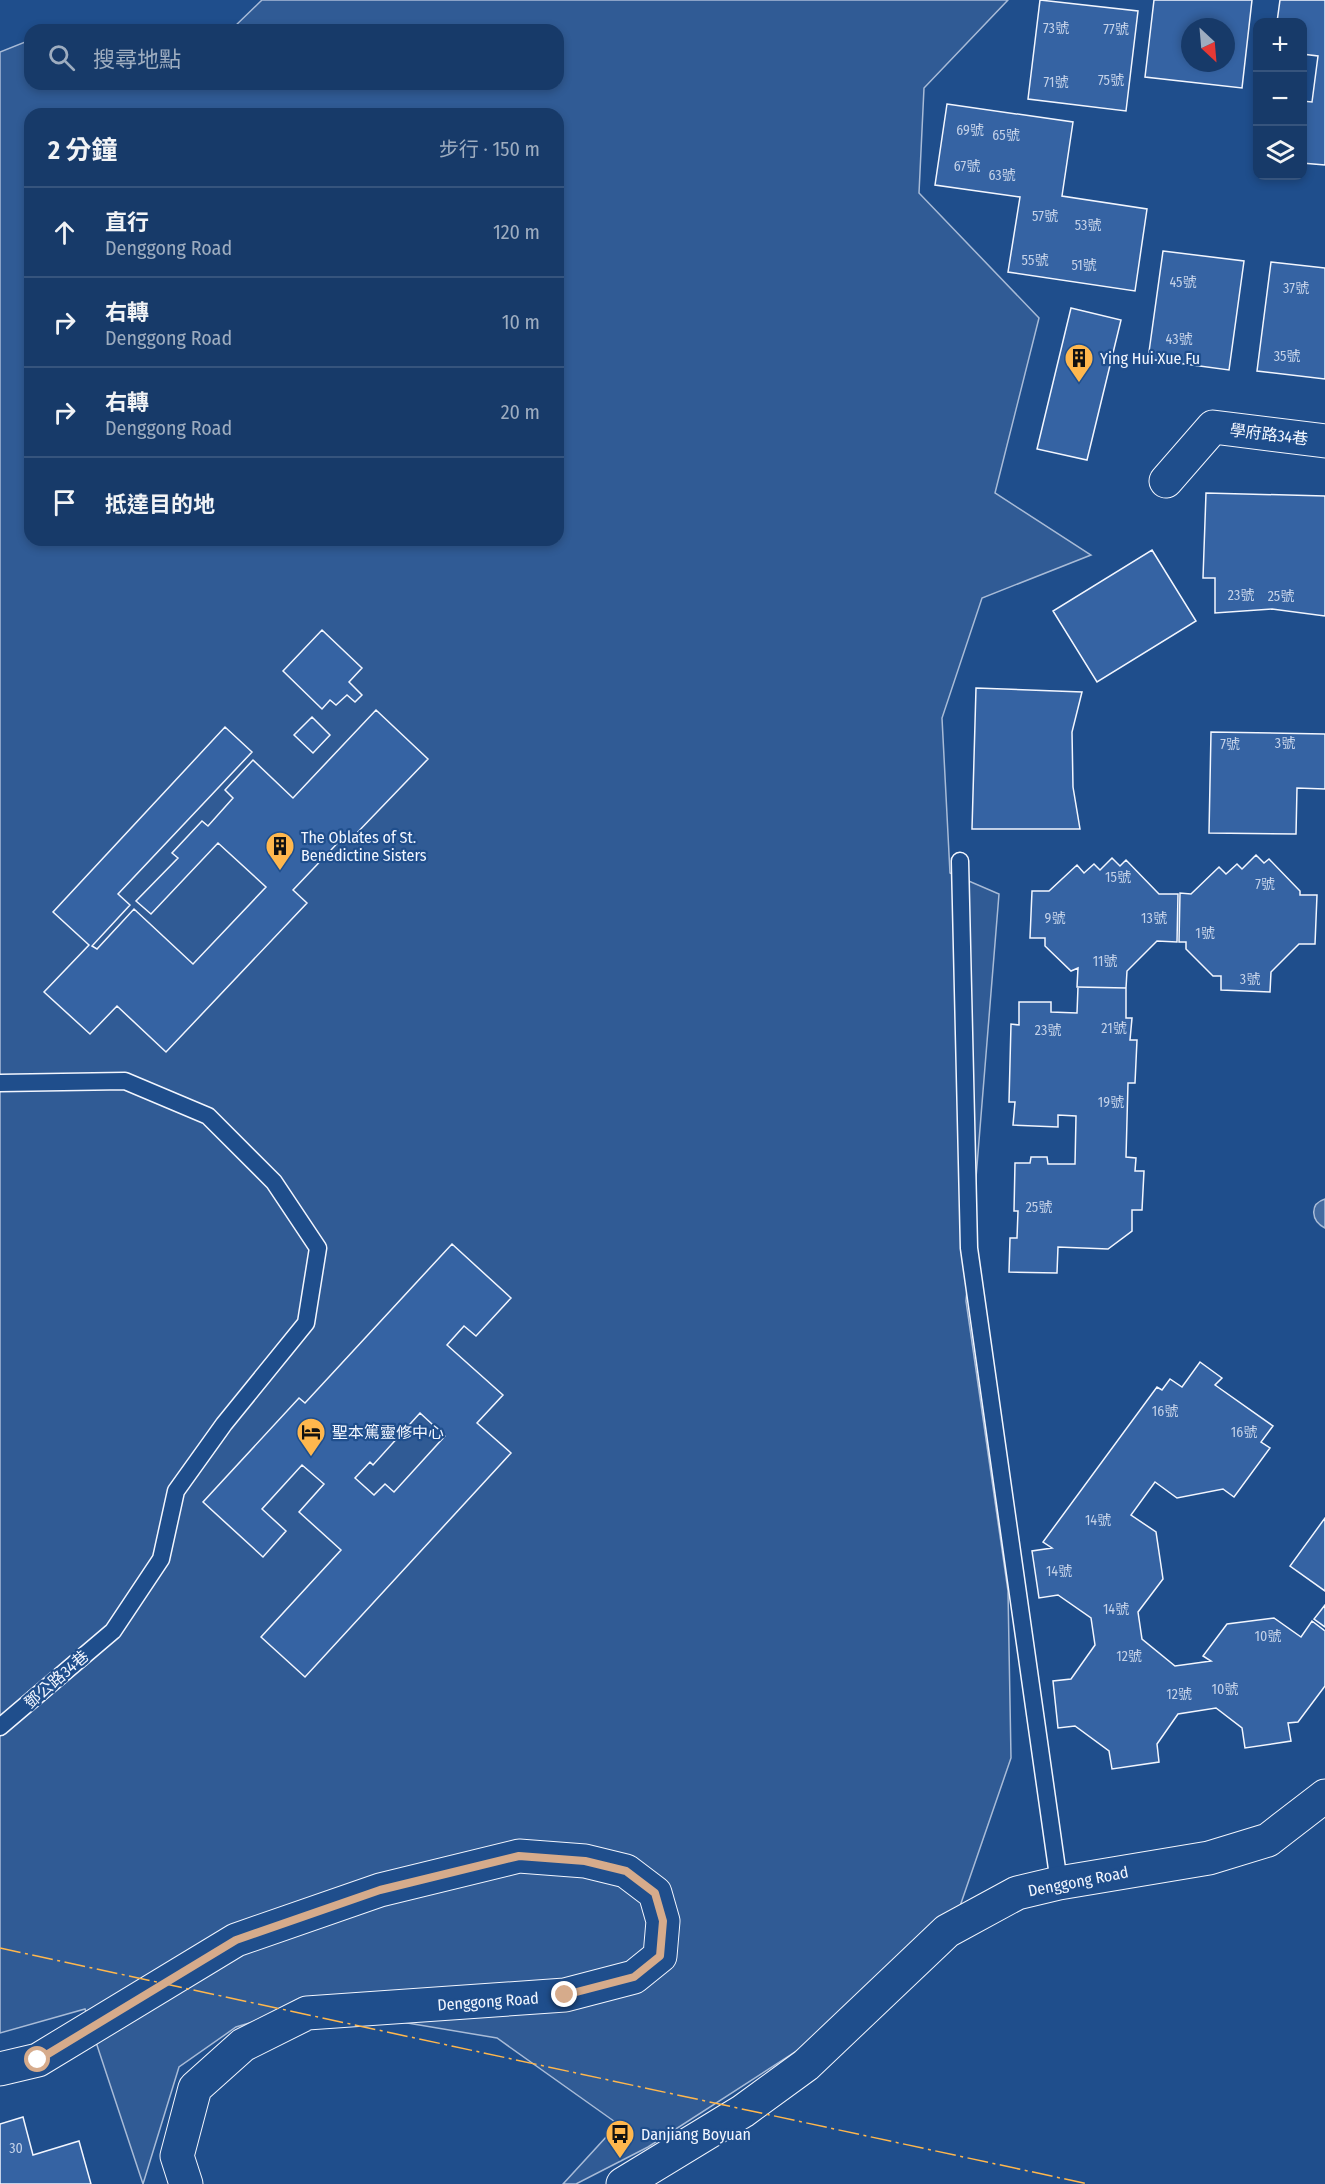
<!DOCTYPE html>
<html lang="zh-TW">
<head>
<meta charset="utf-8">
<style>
	body { margin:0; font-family:"Fira Sans Condensed","Noto Sans TC",sans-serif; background:#244571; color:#f1f3f6 }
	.controls { position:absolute; right:18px; top:18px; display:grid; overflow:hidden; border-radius:12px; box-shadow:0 3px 9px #0003 }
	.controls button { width:54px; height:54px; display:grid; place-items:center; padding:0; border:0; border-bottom:2px solid #36547d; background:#173a69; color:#f1f3f6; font:30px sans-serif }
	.compass { position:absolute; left:1181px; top:18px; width:54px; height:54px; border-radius:50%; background:#173a69; box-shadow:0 3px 9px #0003; rotate:154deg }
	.stop { position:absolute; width:18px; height:18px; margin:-14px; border:4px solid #d6ab8b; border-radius:50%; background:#fff }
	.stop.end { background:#d6ab8b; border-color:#fff; box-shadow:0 2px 6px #0008 }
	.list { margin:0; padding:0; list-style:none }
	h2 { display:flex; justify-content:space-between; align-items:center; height:78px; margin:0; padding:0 24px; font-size:26px }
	h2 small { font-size:20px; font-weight:400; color:#9eadc0 }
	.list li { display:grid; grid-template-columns:39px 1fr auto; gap:18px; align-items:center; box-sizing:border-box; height:90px; padding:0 24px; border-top:2px solid #36547d }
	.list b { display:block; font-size:22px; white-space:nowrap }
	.list p { margin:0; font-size:20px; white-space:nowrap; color:#9eadc0 }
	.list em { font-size:20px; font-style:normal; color:#9eadc0 }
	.icon { flex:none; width:33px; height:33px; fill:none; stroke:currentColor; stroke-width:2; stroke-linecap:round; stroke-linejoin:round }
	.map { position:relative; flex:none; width:1325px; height:2184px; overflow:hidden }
	.search { position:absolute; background:#173a69; box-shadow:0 3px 9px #0003; left:24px; top:24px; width:540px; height:66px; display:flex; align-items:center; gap:15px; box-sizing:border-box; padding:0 21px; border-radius:18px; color:#9eadc0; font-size:22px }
	.panel { position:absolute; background:#173a69; box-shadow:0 3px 9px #0003; left:24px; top:108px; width:540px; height:438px; border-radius:18px }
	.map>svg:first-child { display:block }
</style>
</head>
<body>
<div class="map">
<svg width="1325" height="2184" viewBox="0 0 1325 2184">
	<rect width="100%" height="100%" fill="#1f4e8c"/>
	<!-- green -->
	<path fill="#305b95" stroke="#a8bbd7" stroke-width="1.5" fill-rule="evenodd" d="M262,0H1008L924,88L919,193L1039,318L995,493L1091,555L982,598L942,718L950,873L999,894L966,1301L1008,1591L1011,1758L959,1909L806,2045L648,2147L576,2184H563L618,2124L497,2038L306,2006L236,2027L179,2067L143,2184L85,2009L0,2033V52L30,40V84H558V30H231ZM30,114H558V540H30Z"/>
	<!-- water -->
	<path fill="#446ba0" stroke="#a8bbd7" stroke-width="1.5" d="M1325,1199V1228C1311,1221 1309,1204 1325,1199Z"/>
	<!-- building -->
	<path fill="#3563a3" stroke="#f2f6ff" stroke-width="1.5" fill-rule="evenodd" d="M1040,0L1138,11L1126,111L1028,99Z
		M1154,0H1252L1242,88L1145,77ZM1190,27H1226V63H1190Z
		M1280,0H1325V165L1302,163V101L1312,102L1318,56L1302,54V22H1277Z
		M947,104L1073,122L1062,196L1147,209L1135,291L1008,272L1020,197L935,185Z
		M1163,251L1244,261L1229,370L1148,359Z
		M1271,262L1325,268V379L1257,371Z
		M1071,308L1121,320L1087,460L1037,449Z
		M1206,493L1325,496V616L1272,609L1215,613V578H1203Z
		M1152,550L1196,621L1097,682L1053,611Z
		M322,630L362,668L349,682L362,695L355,702L347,695L336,705L330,700L322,709L283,671Z
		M976,688L1082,692L1072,732L1073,787L1080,829H972Z
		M376,710L428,759L354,836L349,831L293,890L307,903L166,1052L117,1006L90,1034L44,992L89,945L53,912L225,727L252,752L118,894L130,905L92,946L97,949L134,909L193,964L266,887L218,843L151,914L136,901L178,858L172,853L202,821L208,826L233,798L225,790L253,760L293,798Z
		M312,717L330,735L313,753L294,735Z
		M1211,732L1325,734V789L1297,788L1296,834L1209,833Z
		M1256,855L1264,863L1269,859L1300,891V895H1317L1315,944H1299L1271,972L1270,992L1221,990V976H1213L1186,949V942H1179L1180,893L1191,894L1219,867L1226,874L1237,864L1242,869Z
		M1112,858L1120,866L1126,860L1159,894H1178L1177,942L1157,941L1127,971L1126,988L1077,987L1078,968L1071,971L1045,946V938H1030L1032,891H1049L1077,865L1084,873L1094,864L1100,870Z
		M1078,987L1126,988V1018H1132L1130,1040H1137L1135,1083H1128L1126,1157L1136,1158L1135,1171H1144L1142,1210H1132V1231L1108,1249L1058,1247L1057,1273L1009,1272L1010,1238H1017L1018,1211H1014L1015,1163H1030L1031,1157H1047L1048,1164H1075L1076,1116L1058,1115V1127L1013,1125L1015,1102H1009L1011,1024L1019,1025V1002H1051V1012L1077,1013Z
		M452,1244L511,1298L476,1336L464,1326L447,1345L503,1395L477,1423L511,1453L305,1677L261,1637L341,1550L299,1512L324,1484L302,1465L262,1509L286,1531L263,1557L203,1502L299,1398L305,1403ZM420,1413L445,1436L394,1492L385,1484L374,1495L355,1478L370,1462L373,1465Z
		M1200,1362L1222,1378L1215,1385L1273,1426L1261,1442L1270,1448L1234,1497L1223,1489L1177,1498L1155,1482L1131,1515L1156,1532L1163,1579L1138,1612L1142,1639L1175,1666L1211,1661L1203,1656L1227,1624L1274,1618L1301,1637L1312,1621L1325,1631V1686L1298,1722L1288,1723L1291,1741L1245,1748L1242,1728L1216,1708L1178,1714L1157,1744L1159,1762L1112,1769L1109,1751L1075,1726L1058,1728L1053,1681L1071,1679L1095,1645L1091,1618L1058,1595L1039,1598L1032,1551L1052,1548L1043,1542L1157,1387L1162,1390L1170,1379L1182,1387Z
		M1325,1518V1591L1290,1566Z
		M1325,1605V1627L1314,1619Z
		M23,2117L33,2155L79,2141L91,2184H0V2124Z"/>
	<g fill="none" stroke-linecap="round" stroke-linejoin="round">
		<!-- lane casing -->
		<g stroke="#f2f6ff" stroke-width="19">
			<path id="lane" d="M960,861L969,1248L1059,1883
				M0,1083L125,1081L208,1116L274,1182L318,1248L306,1323L224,1424L176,1491L161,1559L113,1631L0,1727"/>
		</g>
		<!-- street casing -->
		<g stroke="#f2f6ff" stroke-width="35">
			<path id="street" d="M1166,481L1213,427L1325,441"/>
		</g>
		<!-- secondary casing -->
		<g stroke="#f2f6ff" stroke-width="35">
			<path id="secondary" d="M0,2069L38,2060L236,1940L380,1890L519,1856L585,1861L626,1871L655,1893L663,1921L660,1956L634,1977L565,1995L307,2013L243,2045L195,2088L177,2156L186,2184
				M623,2184L743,2111L806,2065L947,1931L1017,1893L1059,1883L1209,1858L1268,1840L1325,1796"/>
		</g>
		<!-- lane -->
		<use href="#lane" stroke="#1f4e8c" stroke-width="16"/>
		<!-- street -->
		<use href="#street" stroke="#1f4e8c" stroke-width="33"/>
		<!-- secondary -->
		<use href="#secondary" stroke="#1f4e8c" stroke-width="33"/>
		<!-- power -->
		<path stroke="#ffb74d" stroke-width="1.5" stroke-dasharray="21 4.5 3 4.5" stroke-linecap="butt" d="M0,1948L1088,2184"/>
	</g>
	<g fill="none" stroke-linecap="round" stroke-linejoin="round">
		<!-- route -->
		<path stroke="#d6ab8b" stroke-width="8" d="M38,2060L236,1940L380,1890L519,1856L585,1861L626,1871L655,1893L663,1921L660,1956L634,1977L565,1995"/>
	</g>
	<!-- icons -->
	<defs>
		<g id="building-pin" transform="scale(1.5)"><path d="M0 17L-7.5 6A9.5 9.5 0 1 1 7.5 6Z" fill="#ffb74d" stroke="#1f4e8c"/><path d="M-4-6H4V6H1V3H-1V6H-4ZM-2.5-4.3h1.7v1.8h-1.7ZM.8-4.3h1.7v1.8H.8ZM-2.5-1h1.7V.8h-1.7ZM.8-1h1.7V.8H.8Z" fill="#111"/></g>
		<g id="hotel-pin" transform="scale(1.5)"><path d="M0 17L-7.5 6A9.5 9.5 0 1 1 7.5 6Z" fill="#ffb74d" stroke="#1f4e8c"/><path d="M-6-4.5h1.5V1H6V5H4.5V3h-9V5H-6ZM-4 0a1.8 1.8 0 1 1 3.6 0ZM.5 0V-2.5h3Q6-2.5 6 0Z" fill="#111"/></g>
		<g id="bus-pin" transform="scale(1.5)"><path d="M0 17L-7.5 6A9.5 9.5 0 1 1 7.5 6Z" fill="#ffb74d" stroke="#1f4e8c"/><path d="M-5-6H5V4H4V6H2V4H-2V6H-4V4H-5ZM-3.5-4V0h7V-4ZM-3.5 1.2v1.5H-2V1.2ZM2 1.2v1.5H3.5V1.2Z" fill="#111"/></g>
	</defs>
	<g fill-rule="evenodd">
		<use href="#building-pin" x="1079" y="358"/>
		<use href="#building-pin" x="280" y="846"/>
		<use href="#hotel-pin" x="311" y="1432"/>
		<use href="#bus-pin" x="620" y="2134"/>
	</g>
	<g text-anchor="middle" stroke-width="4.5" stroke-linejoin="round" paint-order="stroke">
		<!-- number labels -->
		<g font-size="14" fill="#c3d1e8">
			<text x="1056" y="33">73號</text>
			<text x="1116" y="34">77號</text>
			<text x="1111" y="85">75號</text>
			<text x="1056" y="87">71號</text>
			<text x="970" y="135">69號</text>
			<text x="1006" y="140">65號</text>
			<text x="967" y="171">67號</text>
			<text x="1002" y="180">63號</text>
			<text x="1045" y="221">57號</text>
			<text x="1088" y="230">53號</text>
			<text x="1035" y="265">55號</text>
			<text x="1084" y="270">51號</text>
			<text x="1183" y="287">45號</text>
			<text x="1296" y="293">37號</text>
			<text x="1179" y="344">43號</text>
			<text x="1287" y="361">35號</text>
			<text x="1241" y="600">23號</text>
			<text x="1281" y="601">25號</text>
			<text x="1285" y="748">3號</text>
			<text x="1230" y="749">7號</text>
			<text x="1118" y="882">15號</text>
			<text x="1265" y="889">7號</text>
			<text x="1055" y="923">9號</text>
			<text x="1154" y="923">13號</text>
			<text x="1205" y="938">1號</text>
			<text x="1105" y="966">11號</text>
			<text x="1250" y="984">3號</text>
			<text x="1114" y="1033">21號</text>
			<text x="1048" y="1035">23號</text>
			<text x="1111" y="1107">19號</text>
			<text x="1039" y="1212">25號</text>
			<text x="1165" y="1416">16號</text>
			<text x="1244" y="1437">16號</text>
			<text x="1098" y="1525">14號</text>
			<text x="1059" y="1576">14號</text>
			<text x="1116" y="1614">14號</text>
			<text x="1268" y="1641">10號</text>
			<text x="1129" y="1661">12號</text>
			<text x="1225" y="1694">10號</text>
			<text x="1179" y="1699">12號</text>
			<text x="16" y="2153">30</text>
		</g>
		<!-- poi labels -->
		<g font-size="16" fill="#f2f6ff" stroke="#1f4e8c" text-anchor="start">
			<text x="1100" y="364">Ying Hui Xue Fu</text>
			<text x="301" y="843">The Oblates of St.<tspan x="301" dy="18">Benedictine Sisters</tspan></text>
			<text x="332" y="1438">聖本篤靈修中心</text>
			<text x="641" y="2140">Danjiang Boyuan</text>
		</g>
		<!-- street labels -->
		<g font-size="16" fill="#f2f6ff" stroke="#1f4e8c">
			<text transform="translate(1269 434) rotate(7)" y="6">學府路34巷</text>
			<text transform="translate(56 1679) rotate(-41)" y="6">鄧公路34巷</text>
			<text transform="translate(1078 1881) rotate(-11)" y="6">Denggong Road</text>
			<text transform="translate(488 2001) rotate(-4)" y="6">Denggong Road</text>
		</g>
	</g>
</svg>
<div class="controls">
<button>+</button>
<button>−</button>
<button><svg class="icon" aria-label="layers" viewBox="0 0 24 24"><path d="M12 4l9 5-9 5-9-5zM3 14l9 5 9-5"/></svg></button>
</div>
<svg class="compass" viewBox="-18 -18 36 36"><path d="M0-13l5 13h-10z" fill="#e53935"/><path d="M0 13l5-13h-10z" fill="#9eadc0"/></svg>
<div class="stop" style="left:38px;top:2060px"></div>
<div class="stop end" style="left:565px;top:1995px"></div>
<div class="search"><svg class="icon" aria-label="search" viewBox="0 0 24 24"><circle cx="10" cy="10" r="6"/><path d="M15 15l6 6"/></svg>搜尋地點</div>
<section class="panel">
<h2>2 分鐘<small>步行 · 150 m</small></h2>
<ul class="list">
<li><svg class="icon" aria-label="ahead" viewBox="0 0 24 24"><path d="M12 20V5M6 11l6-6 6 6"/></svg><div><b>直行</b><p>Denggong Road</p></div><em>120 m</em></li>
<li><svg class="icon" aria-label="right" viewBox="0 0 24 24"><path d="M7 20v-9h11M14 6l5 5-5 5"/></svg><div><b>右轉</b><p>Denggong Road</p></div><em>10 m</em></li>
<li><svg class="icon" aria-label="right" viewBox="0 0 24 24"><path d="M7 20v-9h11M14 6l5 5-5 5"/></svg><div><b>右轉</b><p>Denggong Road</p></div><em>20 m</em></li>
<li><svg class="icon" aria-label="arrive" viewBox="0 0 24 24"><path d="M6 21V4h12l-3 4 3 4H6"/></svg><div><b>抵達目的地</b></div></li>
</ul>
</section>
</div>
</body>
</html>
